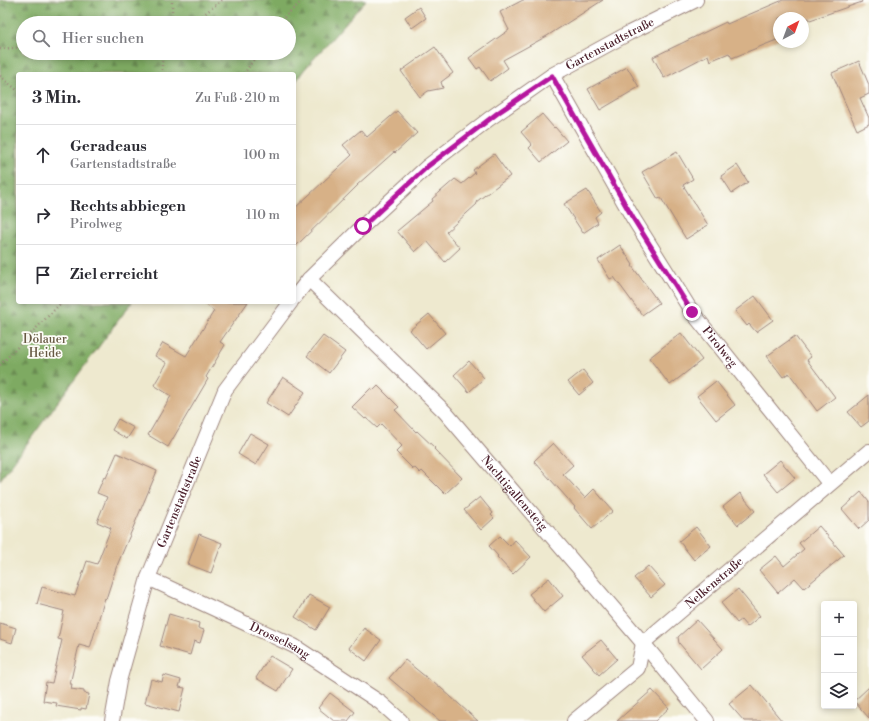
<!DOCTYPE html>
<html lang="de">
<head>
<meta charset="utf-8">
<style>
	body { margin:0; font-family:"Libre Bodoni",serif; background:#f7f7f7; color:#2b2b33 }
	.controls { position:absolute; right:12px; bottom:12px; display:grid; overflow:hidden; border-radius:4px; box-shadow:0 2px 6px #0003 }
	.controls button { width:36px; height:36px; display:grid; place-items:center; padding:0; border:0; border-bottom:1px solid #e1e1e2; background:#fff; color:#2b2b33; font:20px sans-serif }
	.compass { position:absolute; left:773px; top:12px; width:36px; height:36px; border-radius:50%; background:#fff; box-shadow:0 2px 6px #0003; rotate:41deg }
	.stop { position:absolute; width:12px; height:12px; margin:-9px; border:3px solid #b5179e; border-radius:50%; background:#fff }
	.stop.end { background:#b5179e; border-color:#fff; box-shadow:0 1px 4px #0008 }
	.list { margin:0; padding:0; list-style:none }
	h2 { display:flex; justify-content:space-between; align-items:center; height:52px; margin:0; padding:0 16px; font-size:17px }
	h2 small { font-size:13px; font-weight:400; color:#7c7c81 }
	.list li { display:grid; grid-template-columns:26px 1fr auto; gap:12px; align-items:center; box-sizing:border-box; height:60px; padding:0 16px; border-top:1px solid #e1e1e2 }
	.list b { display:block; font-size:15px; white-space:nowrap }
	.list p { margin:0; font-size:13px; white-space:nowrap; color:#7c7c81 }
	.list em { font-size:13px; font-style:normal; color:#7c7c81 }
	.icon { flex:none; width:22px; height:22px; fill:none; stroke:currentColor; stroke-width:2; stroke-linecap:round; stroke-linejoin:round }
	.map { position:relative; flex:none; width:869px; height:721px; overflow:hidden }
	.search { position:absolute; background:#fff; box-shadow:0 2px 6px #0003; left:16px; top:16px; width:280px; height:44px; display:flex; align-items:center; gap:10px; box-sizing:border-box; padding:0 14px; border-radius:22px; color:#7c7c81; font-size:15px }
	.panel { position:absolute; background:#fff; box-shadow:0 2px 6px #0003; left:16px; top:72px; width:280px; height:232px; border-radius:4px }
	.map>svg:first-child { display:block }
</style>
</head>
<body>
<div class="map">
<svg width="869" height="721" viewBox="0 0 869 721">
	<defs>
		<pattern id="forest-firs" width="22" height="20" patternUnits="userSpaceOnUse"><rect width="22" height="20" fill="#7eaa62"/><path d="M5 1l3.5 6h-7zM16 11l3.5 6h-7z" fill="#698a51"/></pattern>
	</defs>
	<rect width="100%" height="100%" fill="#fdfcf7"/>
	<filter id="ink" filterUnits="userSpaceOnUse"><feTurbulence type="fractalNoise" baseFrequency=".025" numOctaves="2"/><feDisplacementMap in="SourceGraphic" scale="8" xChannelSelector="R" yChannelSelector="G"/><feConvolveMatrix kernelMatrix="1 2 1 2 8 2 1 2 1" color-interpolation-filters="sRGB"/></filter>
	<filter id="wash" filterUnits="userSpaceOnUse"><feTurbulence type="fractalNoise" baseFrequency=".012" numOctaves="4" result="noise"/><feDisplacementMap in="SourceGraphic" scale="16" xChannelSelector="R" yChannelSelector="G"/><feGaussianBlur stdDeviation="0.9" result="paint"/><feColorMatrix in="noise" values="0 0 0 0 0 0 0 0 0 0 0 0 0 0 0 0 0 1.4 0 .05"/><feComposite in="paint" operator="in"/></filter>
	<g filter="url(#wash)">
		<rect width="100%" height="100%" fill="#eee9cf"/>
		<!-- forest -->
		<path fill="url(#forest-firs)" stroke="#646446" fill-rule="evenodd" d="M0,0H366L304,70L294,84V74H18V302H132L0,480ZM23,23H289V53H23Z"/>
		<g id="blocks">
			<!-- building -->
			<path fill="#d7b187" d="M523,0H603L547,36L503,60L508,68L490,81L480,67L477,69L469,58L509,30L500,12Z
				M783,0H861L862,2L810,20L809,18H779V39L732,58L729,53L710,61L708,55L664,78L653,57L726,22L727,24Z
				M419,7L426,18L412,28L405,17Z
				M435,47L453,73L441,82L443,88L428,91L420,97L401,71Z
				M859,61L869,85V94L860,98L869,118V124L857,130L832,73Z
				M627,67L639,87L600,110L588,89Z
				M397,111L417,133L395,153L394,152L357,185H358L294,248V209L352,155L343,145L361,130L367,137Z
				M542,114L554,128L555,127L567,141L541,162L529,148L532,145L521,132Z
				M677,152L693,179L683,185L708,225L686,239L661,198L658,199L642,172Z
				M494,154L510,176L476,202L477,204L446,232L460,248L445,262L427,241L415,252L397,231L433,201L432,199L455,179L462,184L475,173L473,170Z
				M737,165L748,182L732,193L721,176Z
				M587,190L601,212L595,217L598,223L583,233L564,204Z
				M620,245L633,265L632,266L659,303L642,315L614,277L610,279L598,260Z
				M755,296L773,320L756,332L749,324L747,326L735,311Z
				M202,302H248L220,342L225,345L206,377L208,379L168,447L148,435L171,396L154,385L167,363L155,356L163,343L186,356L214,311Z
				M429,314L445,333L426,349L410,330Z
				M681,333L702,360L670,385L649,358Z
				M323,336L345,352L329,373L307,356Z
				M795,336L811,357L807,360L835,397L817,411L789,373L783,377L767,356Z
				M469,361L484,378L469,392L454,375Z
				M583,370L593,383L579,395L568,382Z
				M283,377L305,392L288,417L266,403Z
				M716,381L735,405L716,420L697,396Z
				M378,386L399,407L395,410L416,432L417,431L435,448L434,449L462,478L445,494L422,471L420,473L415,468L413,469L396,452L402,446L381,424L377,428L366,418L365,419L352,407L371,388L373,391Z
				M869,395V421L861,427L848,412Z
				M118,419L134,428L127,439L112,430Z
				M250,433L269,444L256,465L238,454Z
				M553,443L573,465L563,474L585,498L594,489L613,511L592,529L574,508L575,507L534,461Z
				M117,453L157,471L116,568L106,599L105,598L90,648L79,645L70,684H72L71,689L84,691V693L89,694L86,709L81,708V710L56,706L57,703L43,701L46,682L52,683L62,640L58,639L64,611L37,604L42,587L75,596L87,561L97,564L111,528L97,522L107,497L97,493L104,477L106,478Z
				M780,460L795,478L778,492L763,474Z
				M861,492L869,502V520L859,529L842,509Z
				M740,493L755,511L738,525L723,507Z
				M480,497L493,513L491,515L494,518L481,530L464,510Z
				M819,526L844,555L804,588L795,578L778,593L759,570L776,556L784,566L804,549L799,543Z
				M696,527L711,546L694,560L679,541Z
				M199,534L222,543L211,573L188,564Z
				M500,536L510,546L515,540L531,557L513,574L497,557L498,556L489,546Z
				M648,566L665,585L651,597L634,578Z
				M549,578L563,596L544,612L529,594Z
				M738,589L760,616L747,627L741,620L737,623L721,603Z
				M309,595L330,607L316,630L295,617Z
				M169,614L199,623L198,628L204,630L200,643L194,641L190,655L160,646Z
				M697,620L723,649L701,669L679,643L678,637Z
				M0,623L16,628L12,643L0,639Z
				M364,628L381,640L366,661L349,648Z
				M601,640L617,659L599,675L582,655Z
				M270,656L292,669L278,691L256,678Z
				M405,660L432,682L433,681L478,721H440L389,678Z
				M164,675L181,680L179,687L185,688L179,712L145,703L151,679L162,682Z
				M752,685L782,721H744L729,704Z
				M869,687V718L854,701Z
				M652,690L669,708L655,721H617Z
				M330,693L355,712L348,721H334L318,708Z"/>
		</g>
	</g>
	<g filter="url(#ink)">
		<use href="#blocks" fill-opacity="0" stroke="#9c847d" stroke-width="1"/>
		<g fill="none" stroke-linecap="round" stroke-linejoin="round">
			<!-- minor casing -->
			<g stroke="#9c847d" stroke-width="16">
				<g id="minor">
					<path id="s1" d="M552,75L633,218L692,312L829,483"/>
					<path id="s2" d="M309,279L445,412L643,643L707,721"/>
					<path id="s3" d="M294,298L309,279L363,226L428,166L489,119L552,75L629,33L696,0"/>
					<path id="s4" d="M148,578L294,646L381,703L401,721"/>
					<path id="s5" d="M112,721L119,681L148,578L225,390L291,302"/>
					<path id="s6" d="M574,721L638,668L643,643L869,451"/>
				</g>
			</g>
			<!-- path -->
			<path stroke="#9c847d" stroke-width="2.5" stroke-dasharray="1 3" stroke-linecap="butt" d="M172,23V0
				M193,23L222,0
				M278,23L303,0
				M0,49L23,47
				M162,74V62L165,53
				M244,74L258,53
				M0,76L18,91
				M0,365L62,302"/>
			<!-- minor -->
			<use href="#minor" stroke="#fff" stroke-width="14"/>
		</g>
	</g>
	<g fill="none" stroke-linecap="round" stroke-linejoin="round" filter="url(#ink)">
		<!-- route -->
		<path stroke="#b5179e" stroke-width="5" d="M363,226L428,166L499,112L552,76L633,218L692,312"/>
	</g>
	<g text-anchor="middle" stroke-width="3.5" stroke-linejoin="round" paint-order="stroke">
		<!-- street labels -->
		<g font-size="12" fill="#4a1f2b" stroke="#fdfcf7">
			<text dy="4" stroke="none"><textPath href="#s3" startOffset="408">Gartenstadtstraße</textPath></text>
			<text dy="4" stroke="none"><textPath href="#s1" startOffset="320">Pirolweg</textPath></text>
			<text dy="4" stroke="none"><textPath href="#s2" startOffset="297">Nachtigallensteig</textPath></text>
			<text dy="4" stroke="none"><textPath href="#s5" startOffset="230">Gartenstadtstraße</textPath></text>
			<text dy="4" stroke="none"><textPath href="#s6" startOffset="202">Nelkenstraße</textPath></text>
			<text dy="4" stroke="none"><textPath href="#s4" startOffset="146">Drosselsang</textPath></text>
		</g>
		<!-- park labels -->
		<g font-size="12" fill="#675943" stroke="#fdfcf7">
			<text x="45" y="343">Dölauer<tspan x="45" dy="14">Heide</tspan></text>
		</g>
	</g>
</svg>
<div class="controls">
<button>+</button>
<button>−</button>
<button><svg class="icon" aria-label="layers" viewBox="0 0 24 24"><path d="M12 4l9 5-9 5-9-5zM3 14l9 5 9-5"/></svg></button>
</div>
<svg class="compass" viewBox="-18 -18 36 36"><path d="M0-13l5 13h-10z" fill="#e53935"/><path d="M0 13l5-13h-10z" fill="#7c7c81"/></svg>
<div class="stop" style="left:363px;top:226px"></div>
<div class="stop end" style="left:692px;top:312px"></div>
<div class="search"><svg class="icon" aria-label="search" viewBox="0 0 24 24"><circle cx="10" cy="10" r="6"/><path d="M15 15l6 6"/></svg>Hier suchen</div>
<section class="panel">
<h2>3 Min.<small>Zu Fuß · 210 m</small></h2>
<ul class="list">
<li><svg class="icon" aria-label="ahead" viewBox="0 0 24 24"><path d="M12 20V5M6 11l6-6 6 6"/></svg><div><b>Geradeaus</b><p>Gartenstadtstraße</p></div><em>100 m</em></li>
<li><svg class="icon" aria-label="right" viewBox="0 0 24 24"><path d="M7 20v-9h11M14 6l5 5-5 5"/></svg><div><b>Rechts abbiegen</b><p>Pirolweg</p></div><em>110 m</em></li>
<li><svg class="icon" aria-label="arrive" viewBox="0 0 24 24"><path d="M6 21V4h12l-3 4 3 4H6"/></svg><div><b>Ziel erreicht</b></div></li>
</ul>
</section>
</div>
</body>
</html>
